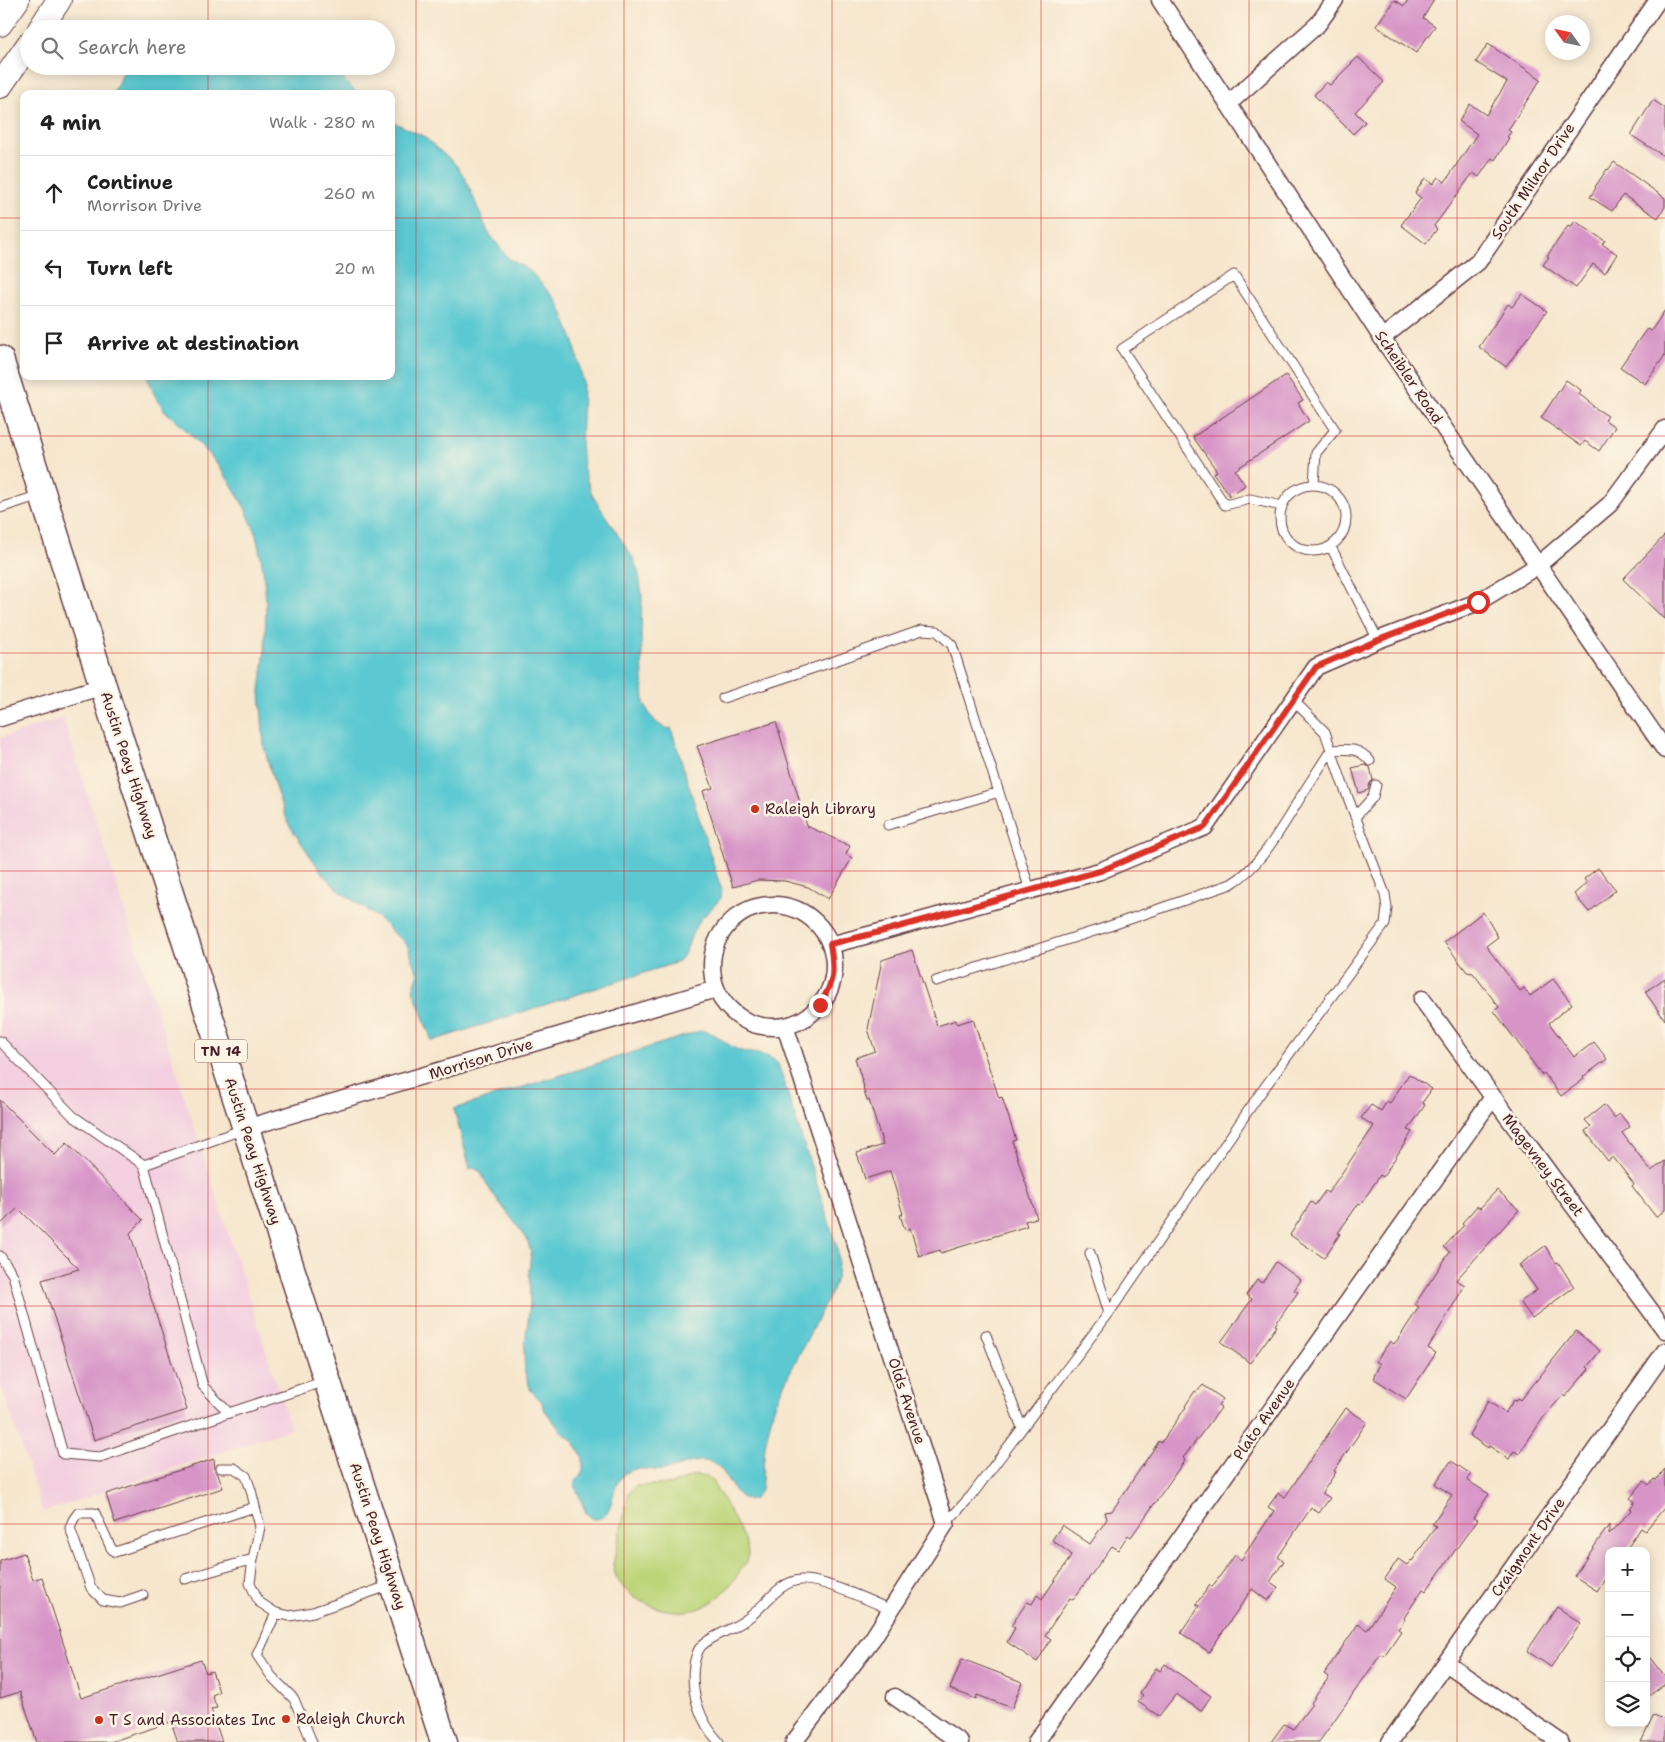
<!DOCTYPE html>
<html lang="en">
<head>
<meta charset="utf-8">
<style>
	body { margin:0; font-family:"Shantell Sans",sans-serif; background:#f2f2f2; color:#222 }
	.controls { position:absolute; right:15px; bottom:15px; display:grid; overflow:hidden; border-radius:10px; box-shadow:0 2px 12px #0003 }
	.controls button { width:45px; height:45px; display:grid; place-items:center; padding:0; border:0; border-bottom:1px solid #e0e0e0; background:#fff; color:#222; font:25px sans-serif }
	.compass { position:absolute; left:1545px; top:15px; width:45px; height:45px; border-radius:50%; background:#fff; box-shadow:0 2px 12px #0003; rotate:303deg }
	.stop { position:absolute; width:15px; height:15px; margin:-11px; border:4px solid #d93025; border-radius:50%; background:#fff }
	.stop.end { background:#d93025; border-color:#fff; box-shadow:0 1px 5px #0008 }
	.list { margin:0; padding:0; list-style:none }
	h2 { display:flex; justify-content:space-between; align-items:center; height:65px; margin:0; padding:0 20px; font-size:21px }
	h2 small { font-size:16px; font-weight:400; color:#767676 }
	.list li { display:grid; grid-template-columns:32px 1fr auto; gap:15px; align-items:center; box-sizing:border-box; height:75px; padding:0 20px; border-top:1px solid #e0e0e0 }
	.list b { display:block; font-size:19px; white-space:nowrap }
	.list p { margin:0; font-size:16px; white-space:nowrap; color:#767676 }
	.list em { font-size:16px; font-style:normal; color:#767676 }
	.icon { flex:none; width:28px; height:28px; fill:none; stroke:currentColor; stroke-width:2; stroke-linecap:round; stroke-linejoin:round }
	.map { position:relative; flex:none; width:1665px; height:1742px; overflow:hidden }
	.search { position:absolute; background:#fff; box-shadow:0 2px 12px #0003; left:20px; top:20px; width:375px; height:55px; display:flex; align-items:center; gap:12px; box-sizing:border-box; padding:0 18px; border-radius:28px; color:#767676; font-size:19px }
	.panel { position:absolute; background:#fff; box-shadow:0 2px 12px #0003; left:20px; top:90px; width:375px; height:290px; border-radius:10px }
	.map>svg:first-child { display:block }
</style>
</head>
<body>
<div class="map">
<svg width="1665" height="1742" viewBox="0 0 1665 1742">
	<rect width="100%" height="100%" fill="#fcf5e5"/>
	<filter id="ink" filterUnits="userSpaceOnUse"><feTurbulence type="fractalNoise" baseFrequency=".02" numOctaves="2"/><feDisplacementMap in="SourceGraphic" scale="10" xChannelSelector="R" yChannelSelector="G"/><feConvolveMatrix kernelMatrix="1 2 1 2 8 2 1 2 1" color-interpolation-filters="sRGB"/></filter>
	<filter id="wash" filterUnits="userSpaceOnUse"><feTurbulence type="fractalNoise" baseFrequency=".0096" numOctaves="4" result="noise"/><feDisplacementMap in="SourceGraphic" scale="20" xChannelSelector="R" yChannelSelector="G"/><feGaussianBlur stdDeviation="1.12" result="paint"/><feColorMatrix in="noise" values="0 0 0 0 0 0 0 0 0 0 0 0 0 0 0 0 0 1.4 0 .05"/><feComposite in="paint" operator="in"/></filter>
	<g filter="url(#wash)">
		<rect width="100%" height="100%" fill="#f6e6cd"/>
		<!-- built -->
		<path fill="#f3cfe0" d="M63,718L291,1429L43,1512L0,1382V738Z"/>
		<!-- green -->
		<path fill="#bcd579" stroke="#837a52" d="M696,1475L707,1477L713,1482C720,1496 749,1541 748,1554C748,1561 742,1568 738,1574C729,1589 715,1603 698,1609C668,1618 616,1600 613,1564L628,1497L629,1492L636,1486L673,1484Z"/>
		<!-- water -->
		<path fill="#5cc9d2" stroke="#53747e" d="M127,66H330L358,94H112Z
			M391,121L423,136L455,164L464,176L488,232L508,258L530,271L558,302L574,342L583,382L581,450L584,471L592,495L633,558L639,574L642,596L641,634L644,703L650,715L657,723L666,729L671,728L722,892L721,898C713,908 703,915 696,926C689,937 688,954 678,962L432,1041L413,990L418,975L408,947L404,941L392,932L377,917L342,893L324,876L289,825L276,790L264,747L260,691L265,650L266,601L263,568L255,531L245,508L232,485L210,455L182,426L165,411L154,394L147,376H391Z
			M700,1031C714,1030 726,1045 738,1050C752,1055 769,1052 778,1064L837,1247C839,1263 838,1275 832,1290L782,1388L773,1410L765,1445L761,1490L754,1499C732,1504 730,1473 715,1464C699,1455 679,1468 663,1470C654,1471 645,1468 636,1469C604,1474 621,1520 593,1519L586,1513L574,1483L583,1472V1457L573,1441L561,1431L543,1408L542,1402L531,1391L525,1373L524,1353L530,1304L529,1271L531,1253L527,1239L490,1190L480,1171L473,1168L470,1169L454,1109Z"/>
		<g id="blocks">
			<!-- building -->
			<path fill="#d794c7" d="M1394,0L1404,6L1408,0H1434L1423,18L1435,26L1416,53L1376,26Z
				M1488,44L1541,79L1508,130L1511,132L1507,137L1509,138L1495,160L1492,158L1479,177L1473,173L1434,226L1437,229L1426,244L1401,225L1421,198L1415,193L1425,178L1433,184L1438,177L1445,182L1477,134L1459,121L1470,104L1486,115L1507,82L1476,62Z
				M1358,57L1384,82L1355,112L1365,122L1353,134L1314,95L1326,82L1330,85Z
				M1653,100L1665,108V157L1631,135Z
				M1614,162L1665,198V207L1658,218L1623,195L1612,211L1590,197L1596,188L1595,187L1607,169L1608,170Z
				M1575,221L1605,241L1602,244L1617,254L1605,273L1593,264L1576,288L1543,265L1549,257L1547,256L1568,226L1570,228Z
				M1522,294L1547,311L1506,367L1479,347L1508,304L1512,307Z
				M1665,310V355L1645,384L1620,367L1643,334L1647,329L1651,331Z
				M1286,375L1303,400L1298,403L1309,421L1235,470L1245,485L1230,496L1213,473L1217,471L1193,437Z
				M1566,380L1581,390L1579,394L1593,405L1592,406L1608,416L1605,420L1615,427L1599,451L1585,441L1581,446L1541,418Z
				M1665,535V620L1623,579Z
				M776,722L807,826L850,846L846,854L852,858L828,899L808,887L785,881L758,880L733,887L703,791L713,788L697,746Z
				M1365,765L1370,767L1373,780L1370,783L1368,790L1359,793L1352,768Z
				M1598,868L1616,890L1589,912L1574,894L1587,883L1584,879Z
				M1483,912L1498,937L1486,946L1520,991L1524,988L1530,996L1553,979L1572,1004L1549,1023L1574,1057L1594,1042L1607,1059L1583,1077L1584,1079L1561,1096L1544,1073L1542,1075L1494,1011L1499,1007L1473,973L1467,972L1444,942Z
				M912,950L937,1026L956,1020L957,1024L973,1019L999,1098L1002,1097L1016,1140L1012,1141L1037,1218L1025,1221L1027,1226L941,1253L940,1250L919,1256L910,1228L905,1230L900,1215L903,1214L890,1171L865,1179L857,1153L883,1145L869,1100L867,1101L863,1088L864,1087L855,1058L875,1051L868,1029L882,960Z
				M1665,978V1020L1645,992Z
				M1409,1074L1432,1089L1422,1103L1425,1105L1408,1130L1412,1132L1383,1177L1380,1175L1361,1204L1359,1203L1338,1233L1340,1234L1324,1258L1290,1235L1311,1202L1315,1205L1325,1191L1328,1193L1374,1126L1361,1118L1371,1105L1381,1111L1387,1101L1390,1103Z
				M0,1100L55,1155L67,1143L143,1220L130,1233L187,1410L94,1440L42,1280L79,1269L18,1208L0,1225Z
				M1604,1105L1614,1118L1620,1114L1630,1127L1622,1133L1651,1171L1665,1161V1210L1656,1217L1632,1186L1634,1184L1613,1157L1608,1161L1585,1131L1591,1127L1585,1120Z
				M1497,1190L1519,1210L1456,1280L1465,1285L1428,1348L1436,1353L1406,1399L1373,1378L1380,1364L1376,1361L1390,1341L1394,1344L1399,1338L1419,1307L1415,1304L1450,1252L1444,1247L1464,1225L1462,1223L1477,1206L1480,1208Z
				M1545,1246L1556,1263L1558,1262L1574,1287L1532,1318L1520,1302L1537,1290L1519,1265Z
				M1276,1262L1301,1280L1294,1290L1298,1292L1275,1325L1277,1326L1250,1363L1221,1342L1252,1299L1246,1295L1257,1280L1262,1283Z
				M1576,1331L1600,1351L1587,1367L1589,1369L1565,1397L1563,1395L1543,1418L1519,1454L1514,1451L1509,1459L1489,1446L1488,1448L1469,1435L1488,1401L1505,1413L1514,1400L1516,1401L1518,1398L1521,1400Z
				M1203,1385L1223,1399L1218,1406L1221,1408L1183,1458L1185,1460L1131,1537L1128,1535L1118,1550L1112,1546L1073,1600L1070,1598L1045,1635L1051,1639L1037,1662L1007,1642L1015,1628L1011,1626L1027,1602L1032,1604L1037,1595L1042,1599L1070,1558L1071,1554L1052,1540L1062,1525L1090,1544L1107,1519L1105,1512L1112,1511L1159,1441L1161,1443L1186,1407L1185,1406L1195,1391L1197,1392Z
				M1346,1408L1367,1422L1334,1471L1336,1472L1322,1493L1330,1498L1319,1513L1311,1508L1278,1557L1284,1561L1270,1582L1278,1587L1268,1601L1252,1589L1209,1652L1181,1633L1199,1606L1196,1604L1210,1585L1212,1587L1235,1555L1241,1560L1274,1511L1268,1507L1278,1493L1285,1497Z
				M214,1459L215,1471L218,1474L223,1488L115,1523L106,1494Z
				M1451,1461L1471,1474L1467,1480L1489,1494L1473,1518L1477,1520L1426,1591L1423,1589L1404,1618L1405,1619L1398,1629L1401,1631L1384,1656L1381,1654L1319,1742H1271L1284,1724L1293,1729L1312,1704L1311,1703L1329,1677L1324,1674L1358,1624L1367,1630L1396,1587L1385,1579L1398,1559L1407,1565L1411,1560L1412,1561L1436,1526L1432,1524L1452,1495L1435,1484Z
				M1665,1469V1507L1645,1531L1641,1528L1628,1547L1633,1551H1609V1573L1597,1591L1574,1576L1609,1525V1534L1632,1509L1630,1508L1635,1502L1630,1498L1644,1481L1649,1485L1654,1479L1656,1480Z
				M24,1553L33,1580L42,1577L81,1698L201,1660L206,1673L212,1671L219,1692L212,1695L217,1708L211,1709L222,1742H178L171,1722L110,1742H37L20,1692L0,1698V1561Z
				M1557,1607L1581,1623L1551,1667L1527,1651Z
				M1646,1653L1665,1677V1684L1646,1698Z
				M962,1659L1022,1682L1012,1708L977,1695L976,1699L950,1689Z
				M1165,1664L1211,1696L1201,1711L1176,1694L1159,1716L1138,1702L1143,1695L1140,1693L1156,1668L1160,1671Z
				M1654,1715L1665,1720V1742H1641Z"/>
		</g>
	</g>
	<g filter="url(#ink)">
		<use href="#blocks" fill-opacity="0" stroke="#643d43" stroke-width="1"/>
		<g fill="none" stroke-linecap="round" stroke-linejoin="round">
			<!-- service casing -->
			<g stroke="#643d43" stroke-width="11">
				<path id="service" d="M1280 518a33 33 0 1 1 66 0a33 33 0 1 1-66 0Z
					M1282,506L1250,499L1225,505L1122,349L1234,275L1335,430L1316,453L1314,484
					M0,508L40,495
					M1331,547L1378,640
					M723,698L826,664L922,630L937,631L952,645L1030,890
					M1355,817L1373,797L1376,785
					M888,825L999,792
					M936,981L1101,929L1231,884C1259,867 1277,835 1294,808C1306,788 1319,769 1331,750C1347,749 1359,747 1370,761
					M0,1041L73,1116L144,1165L244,1129
					M144,1165L203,1386L229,1413L325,1381
					M1090,1253L1109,1313
					M0,1256L13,1275L63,1454L100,1457L229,1413
					M986,1335L1022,1428
					M221,1468H234L246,1476L251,1490L260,1527L253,1559L250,1583L259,1602L276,1613L290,1616L313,1612L391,1585
					M946,1523L971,1496L1109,1313L1259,1095L1385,924L1387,908L1385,894L1342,782L1325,732L1293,700
					M185,1579L253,1559
					M143,1595L120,1603L103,1600L91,1588L70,1528L73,1520L78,1513H95L111,1548L115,1552L255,1507
					M276,1613L257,1655L272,1677L294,1699L312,1742
					M719,1742C700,1722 690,1692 694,1665C696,1655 698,1647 706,1642C721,1632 737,1628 752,1615C767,1603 780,1581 801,1580C821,1578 871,1601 891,1610"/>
			</g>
			<!-- minor casing -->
			<g stroke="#643d43" stroke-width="19">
				<path id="minor" d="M1160,0L1382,338L1665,750
					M1228,104L1318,24L1335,0
					M1382,338L1478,262L1658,0
					M0,718L103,686
					M712 966a61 61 0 1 1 122 0a61 61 0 1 1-122 0Z
					M830,945L884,931L1100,871L1205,827L1316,667L1378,640L1478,602L1537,566L1610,504L1665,429
					M1422,999L1493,1097L1665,1330
					M785,1026L946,1523L873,1638L794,1742
					M246,1128L716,989
					M1446,1663L1560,1742
					M895,1697L960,1742
					M1036,1742L1493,1097
					M1390,1742L1665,1351"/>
			</g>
			<!-- secondary casing -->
			<g stroke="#643d43" stroke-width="26">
				<path id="secondary" d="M0,24L17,0
					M40,29L59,0
					M0,86L29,44"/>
			</g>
			<!-- primary casing -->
			<g stroke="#643d43" stroke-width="29">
				<path id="primary" d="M0,7L10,0
					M0,359L103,686L444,1742"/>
			</g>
			<!-- service -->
			<use href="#service" stroke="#fff" stroke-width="9"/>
			<!-- minor -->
			<use href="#minor" stroke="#fff" stroke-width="16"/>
			<!-- secondary -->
			<use href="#secondary" stroke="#fff" stroke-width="24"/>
			<!-- primary -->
			<use href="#primary" stroke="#fff" stroke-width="26"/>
		</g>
	</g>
	<g fill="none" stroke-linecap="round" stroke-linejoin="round" filter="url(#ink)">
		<!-- route -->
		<path stroke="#d93025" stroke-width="6" d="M820,1005C834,980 835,973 830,944L884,931L1100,871L1205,827L1316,667L1378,640L1478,602"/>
	</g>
	<!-- grid -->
	<path fill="none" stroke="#d62828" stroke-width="1" stroke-opacity="0.55" d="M208,0V29M416,0V1742M624,0V1742M832,0V1742M1041,0V1742M1249,0V1742M1457,0V1742M208,66V94M0,218H24M391,218H1665M208,376V1742M0,436H1665M0,653H1665M0,871H1665M0,1089H1665M0,1306H1665M0,1524H1665"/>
	<!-- markers -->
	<g fill="#c8321e" stroke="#fcf5e5" stroke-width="2">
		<circle cx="755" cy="809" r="5"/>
		<circle cx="286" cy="1719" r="5"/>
		<circle cx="99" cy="1720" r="5"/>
	</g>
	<g text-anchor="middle" stroke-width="5" stroke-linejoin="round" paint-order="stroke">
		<!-- shield labels -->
		<rect fill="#fcf5e5" stroke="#7f5f63" stroke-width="1" x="195" y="1039.5" width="52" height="23" rx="4"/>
		<g font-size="14" font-weight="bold" fill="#4a1f2b">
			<text x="221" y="1056">TN 14</text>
		</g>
		<!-- street labels -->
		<g font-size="15" fill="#4a1f2b" stroke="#fcf5e5">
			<text transform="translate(1533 181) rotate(-56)" y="5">South Milnor Drive</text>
			<text transform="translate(1409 377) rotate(56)" y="5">Scheibler Road</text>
			<text transform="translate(129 765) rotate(72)" y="5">Austin Peay Highway</text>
			<text transform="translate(481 1059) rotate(-17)" y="5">Morrison Drive</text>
			<text transform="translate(253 1151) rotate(72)" y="5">Austin Peay Highway</text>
			<text transform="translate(1543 1165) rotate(53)" y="5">Magevney Street</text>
			<text transform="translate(907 1401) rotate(72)" y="5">Olds Avenue</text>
			<text transform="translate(1264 1419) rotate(-55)" y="5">Plato Avenue</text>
			<text transform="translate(378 1536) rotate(72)" y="5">Austin Peay Highway</text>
			<text transform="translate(1528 1547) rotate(-55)" y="5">Craigmont Drive</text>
		</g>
		<!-- poi labels -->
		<g font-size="15" fill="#4a1f2b" stroke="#fcf5e5" text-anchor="start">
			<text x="765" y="814">Raleigh Library</text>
			<text x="296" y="1724">Raleigh Church</text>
			<text x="109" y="1725">T S and Associates Inc</text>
		</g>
	</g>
</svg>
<div class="controls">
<button>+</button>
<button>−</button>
<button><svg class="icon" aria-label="locate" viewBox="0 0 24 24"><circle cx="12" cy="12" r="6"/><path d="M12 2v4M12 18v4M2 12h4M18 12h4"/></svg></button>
<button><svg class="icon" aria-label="layers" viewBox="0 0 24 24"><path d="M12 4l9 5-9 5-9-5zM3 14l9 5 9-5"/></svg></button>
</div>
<svg class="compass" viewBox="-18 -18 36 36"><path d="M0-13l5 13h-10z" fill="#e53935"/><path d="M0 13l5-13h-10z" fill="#767676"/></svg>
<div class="stop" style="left:1478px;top:602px"></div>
<div class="stop end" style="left:820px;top:1005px"></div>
<div class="search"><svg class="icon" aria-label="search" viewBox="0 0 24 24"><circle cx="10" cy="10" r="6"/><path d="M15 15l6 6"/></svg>Search here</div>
<section class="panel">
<h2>4 min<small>Walk · 280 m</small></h2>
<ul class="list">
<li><svg class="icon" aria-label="ahead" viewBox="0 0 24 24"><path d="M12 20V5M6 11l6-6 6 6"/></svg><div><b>Continue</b><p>Morrison Drive</p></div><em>260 m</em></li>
<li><svg class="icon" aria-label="left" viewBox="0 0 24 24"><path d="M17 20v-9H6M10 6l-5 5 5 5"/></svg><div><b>Turn left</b></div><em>20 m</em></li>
<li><svg class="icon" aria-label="arrive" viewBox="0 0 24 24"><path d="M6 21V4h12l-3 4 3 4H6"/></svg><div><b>Arrive at destination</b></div></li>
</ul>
</section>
</div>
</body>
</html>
